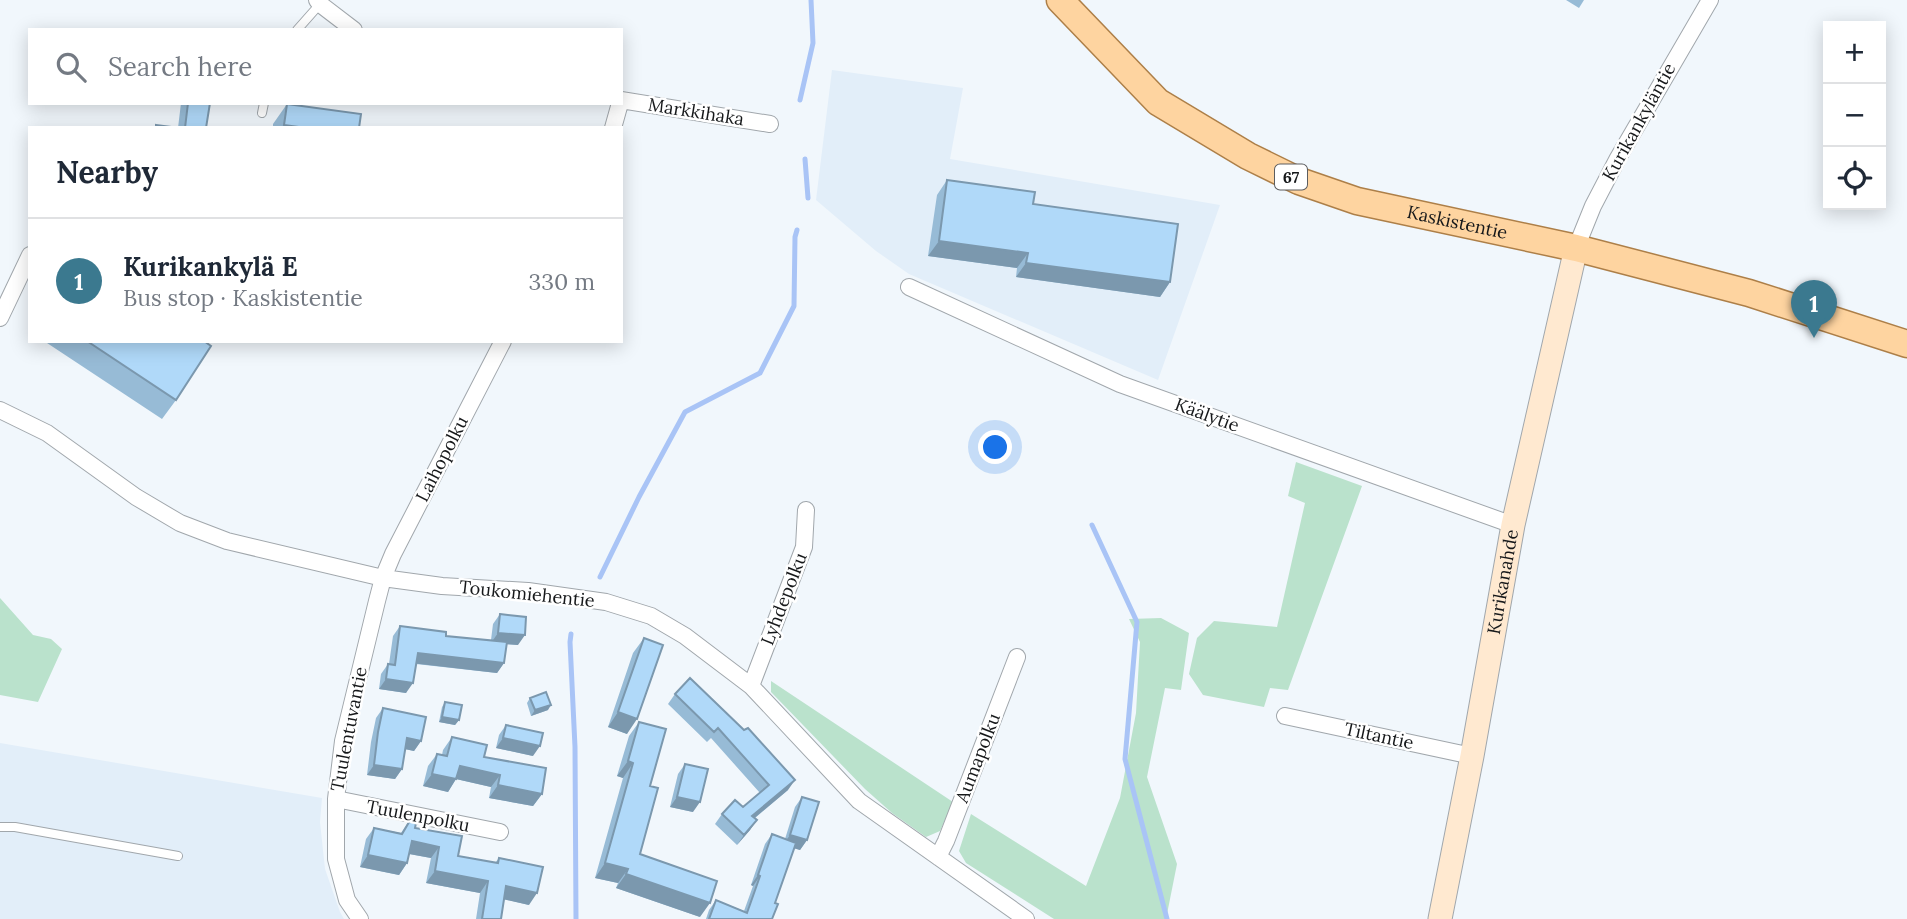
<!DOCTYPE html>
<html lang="en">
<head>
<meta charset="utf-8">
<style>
	body { margin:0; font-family:Lora,serif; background:#f2f2f3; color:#1f2937 }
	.controls { position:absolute; right:21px; top:21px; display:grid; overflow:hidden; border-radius:0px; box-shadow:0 4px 18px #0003 }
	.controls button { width:63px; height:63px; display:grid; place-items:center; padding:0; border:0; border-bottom:2px solid #e0e1e3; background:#fff; color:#1f2937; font:35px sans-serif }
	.you { position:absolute; left:996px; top:448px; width:24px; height:24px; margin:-18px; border:5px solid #fff; border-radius:50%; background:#1a73e8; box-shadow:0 0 0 10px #1a73e833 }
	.badge { display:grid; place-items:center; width:46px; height:46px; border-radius:50%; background:#3b798f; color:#fff; font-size:23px; font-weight:700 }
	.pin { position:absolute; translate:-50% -58px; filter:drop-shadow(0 2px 4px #0008) }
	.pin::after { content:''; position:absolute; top:37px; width:24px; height:21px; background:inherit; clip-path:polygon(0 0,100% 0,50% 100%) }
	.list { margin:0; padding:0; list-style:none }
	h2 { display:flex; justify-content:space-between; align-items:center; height:91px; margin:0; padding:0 28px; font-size:30px }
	h2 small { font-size:23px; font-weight:400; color:#747a83 }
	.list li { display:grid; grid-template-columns:46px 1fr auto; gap:21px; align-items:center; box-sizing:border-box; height:126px; padding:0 28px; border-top:2px solid #e0e1e3 }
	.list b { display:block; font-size:26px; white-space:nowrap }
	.list p { margin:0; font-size:23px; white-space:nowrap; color:#747a83 }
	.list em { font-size:23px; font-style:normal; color:#747a83 }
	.icon { flex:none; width:38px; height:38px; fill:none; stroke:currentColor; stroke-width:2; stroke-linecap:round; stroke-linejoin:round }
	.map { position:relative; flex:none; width:1907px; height:919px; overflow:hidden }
	.search { position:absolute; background:#fff; box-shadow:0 4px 18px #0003; left:28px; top:28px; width:595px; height:77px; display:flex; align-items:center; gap:18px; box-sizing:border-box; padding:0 24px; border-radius:0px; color:#747a83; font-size:26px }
	.panel { position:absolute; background:#fff; box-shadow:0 4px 18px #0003; left:28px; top:126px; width:595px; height:217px; border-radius:0px }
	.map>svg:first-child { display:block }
</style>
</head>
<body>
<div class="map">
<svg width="1907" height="919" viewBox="0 0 1907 919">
	<rect width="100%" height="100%" fill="#f1f7fc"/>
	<!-- built -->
	<path fill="#e2eef9" d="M832,70L963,88L950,159L1220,205L1158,380L909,274L876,251L816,200Z
		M0,743L322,798L320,822L325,869L340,912L344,919H0Z"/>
	<!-- green -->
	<path fill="#bae2cc" d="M1296,462L1362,486L1288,690L1270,688L1264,707L1203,695L1189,674L1197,638L1214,621L1277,627L1305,503L1288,496Z
		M0,598L33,635L51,639L62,649L38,702L0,695Z
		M1161,618L1189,633L1181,690L1165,688L1147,777L1177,864L1166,919H1054L966,863L959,851L971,814L1086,886L1120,798L1136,713L1140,642L1129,619Z
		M771,681L953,802L940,831L926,837L892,813L865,789L771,692Z"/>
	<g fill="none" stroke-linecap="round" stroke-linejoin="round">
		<!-- stream -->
		<path stroke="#a9c4f6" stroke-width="5" d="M800,100L813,43L811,0
			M805,159L808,198
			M1092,525L1137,622L1125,759L1167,919
			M600,577L639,497L685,412L760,373L794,306L795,237L797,230
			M571,634L570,642L575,747L576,919"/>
		<!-- service casing -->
		<g stroke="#a1a7ac" stroke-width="10">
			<path id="service" d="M297,30L320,4
				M262,113L264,103
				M0,827H15L178,856"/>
		</g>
		<!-- minor casing -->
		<g stroke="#a1a7ac" stroke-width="18">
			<path id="minor" d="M317,0L320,4L354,30
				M621,100L770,124
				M613,128L620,103
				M1576,248L1593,206L1618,158L1710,0
				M909,287L1120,384L1513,525
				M0,318L30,255
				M0,410L47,433L136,497L180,523L227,541L383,578L442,586L528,591L606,602L651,616L685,636L751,686L859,801L1026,919
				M751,686L804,547L806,510
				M1285,716L1472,756
				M336,799L500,832
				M938,857L946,841L1017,657
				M360,919L347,900L336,859V799L343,741L377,601L383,578L393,554L503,341"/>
		</g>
		<!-- secondary casing -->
		<g stroke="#a1a7ac" stroke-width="25">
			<g id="secondary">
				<path id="s1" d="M1440,919L1472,756L1513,525L1576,248"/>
			</g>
		</g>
		<!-- primary casing -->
		<g stroke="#ad7f48" stroke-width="29">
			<g id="primary">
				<path id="s2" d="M1060,0L1158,102L1248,156L1299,181L1357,201L1576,248L1749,293L1907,344"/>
			</g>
		</g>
		<!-- service -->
		<use href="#service" stroke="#fff" stroke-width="8"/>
		<!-- minor -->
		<use href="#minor" stroke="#fff" stroke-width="16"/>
		<!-- secondary -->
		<use href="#secondary" stroke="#ffe9d0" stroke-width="23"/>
		<!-- primary -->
		<use href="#primary" stroke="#fed4a0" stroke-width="26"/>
	</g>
	<!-- wall -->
	<path fill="#97bbd6" d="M1566,0H1584L1579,8Z
		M181,103H210L206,128H154L156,125L178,128Z
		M287,104L359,128H273V124Z
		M947,180L1033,204L1170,282L1160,297L1016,277L1017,268L928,256L937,195Z
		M44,341H204L176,400L162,419Z
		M500,614L518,645L506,644L504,663L497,673L416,664L406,693L379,689L381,674L388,664H389L393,636L400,626L446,636L491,640L493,624Z
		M644,638L627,734L608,727L633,653Z
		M690,678L788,790L755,818L750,830L737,845L715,824L722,814L743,807L760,793L711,738L707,742L668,704L675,694Z
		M530,698L548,710L531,716L527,703Z
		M445,702L459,720L455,725L439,722L442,707Z
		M383,708L421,741L414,751L405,749L402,769L395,779L367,775L371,742L376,718Z
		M639,722L650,786L640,854L700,917L616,888L618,883L595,878L623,778L617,776L629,736Z
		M506,725L533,756L496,748L499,735Z
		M452,737L484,757L542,794L533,806L489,798L491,787L456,779L448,792L423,786L428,766L437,754L442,755L443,750Z
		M685,764L693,812L670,807L678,774Z
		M802,797L807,840L800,850L794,848L775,903L772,919H706L709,910L716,900L744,911L753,886L751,885L765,844L772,834L785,839L795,807Z
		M415,812V828L458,856L495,863L499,858L529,905L504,899L501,919H476L480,893L426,883L431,858L409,854L407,863L399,875L360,867L366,839L374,828L401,833Z"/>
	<!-- shaded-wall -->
	<path fill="#7b98ae" d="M284,125L306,128H282Z
		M939,241L1028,253L1017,268L928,256Z
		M1026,263L1170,282L1160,297L1016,277Z
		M498,633L525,635L518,645L491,643Z
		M418,653L504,663L497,673L411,663Z
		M386,679L413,683L406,693L379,689Z
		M551,705L548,710L531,716L535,710Z
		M618,712L637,719L627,734L608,727Z
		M442,717L459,720L455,725L439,722Z
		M407,738L421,741L414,751L400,748Z
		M503,738L540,746L533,756L496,748Z
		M628,761L633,763L623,778L617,776Z
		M374,765L402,769L395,779L367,775Z
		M460,766L500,775L491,787L456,779L448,792L423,786L432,774Z
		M795,780L788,790L745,826L752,816Z
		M498,785L542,794L533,806L489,798Z
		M677,797L700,802L693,812L670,807Z
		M757,820L750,830L737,845L744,835Z
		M790,835L807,840L800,850L783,845Z
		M412,841L439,847L431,858L404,853Z
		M368,855L407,863L399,875L360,867Z
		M605,863L628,869L618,883L595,878Z
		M435,871L488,881L480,893L426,883Z
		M626,874L710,903L700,917L616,888Z
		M758,875L760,876L753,886L751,885Z
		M506,886L537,893L529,905L498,898Z"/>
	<!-- building -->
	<path fill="#b0d9f9" stroke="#7b98ae" stroke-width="2" d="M188,103H210L206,128H185Z
		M287,104L361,114L359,128H306L284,125Z
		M156,125L179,128H156Z
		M947,180L1035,192L1033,204L1178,224L1170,282L1026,263L1028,253L939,241Z
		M87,341H204L211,346L176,400Z
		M500,614L526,617L525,635L498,633Z
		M400,626L446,632V636L507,642L504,663L418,653L413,683L386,679L388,664L395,665Z
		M644,638L663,645L637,719L618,712Z
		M690,678L744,730L748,728L795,780L752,816L757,820L744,835L722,814L735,800L743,807L769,785L718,728L714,732L675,694Z
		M546,692L551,705L535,710L530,698Z
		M445,702L462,705L459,720L442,717Z
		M383,708L426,717L421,741L407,738L402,769L374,765L378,732Z
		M639,722L666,729L650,786L658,788L640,854L717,881L710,903L626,874L628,869L605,863L633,763L628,761Z
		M506,725L543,733L540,746L503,738Z
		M452,737L487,745L484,757L546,768L542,794L498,785L500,775L460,766L456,779L432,774L437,754L447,756Z
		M685,764L708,769L700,802L677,797Z
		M802,797L819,802L807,840L790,835Z
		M415,812L418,813L415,828L462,836L458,856L498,863L499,858L543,867L537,893L506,886L501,919H482L488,881L435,871L439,847L412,841L407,863L368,855L374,828L402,834Z
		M772,834L796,843L775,903L778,904L772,919H709L716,900L747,913L760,876L758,875Z"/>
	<g text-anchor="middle" stroke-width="5" stroke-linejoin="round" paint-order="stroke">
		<!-- shield labels -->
		<rect fill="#fff" stroke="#5c5d5f" stroke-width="2" x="1275" y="164.5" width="32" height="25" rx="5"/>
		<g font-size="16" font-weight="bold" fill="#16181a">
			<text x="1291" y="183">67</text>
		</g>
		<!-- street labels -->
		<g font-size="18" fill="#16181a" stroke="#fff">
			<text transform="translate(696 112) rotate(9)" y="6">Markkihaka</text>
			<text transform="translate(1639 122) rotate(-61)" y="6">Kurikankyläntie</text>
			<text dy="6" stroke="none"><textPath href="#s2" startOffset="467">Kaskistentie</textPath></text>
			<text transform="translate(1207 415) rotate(20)" y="6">Käälytie</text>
			<text transform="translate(442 459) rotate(-63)" y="6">Laihopolku</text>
			<text dy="6" stroke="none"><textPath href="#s1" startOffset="343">Kurikanahde</textPath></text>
			<text transform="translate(527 594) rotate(6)" y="6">Toukomiehentie</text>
			<text transform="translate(784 599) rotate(-69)" y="6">Lyhdepolku</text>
			<text transform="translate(349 729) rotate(-79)" y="6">Tuulentuvantie</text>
			<text transform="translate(1379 736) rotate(12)" y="6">Tiltantie</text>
			<text transform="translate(978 758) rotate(-69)" y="6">Aumapolku</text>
			<text transform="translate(418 816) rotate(11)" y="6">Tuulenpolku</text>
		</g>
	</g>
</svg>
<div class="controls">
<button>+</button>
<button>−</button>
<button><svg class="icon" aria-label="locate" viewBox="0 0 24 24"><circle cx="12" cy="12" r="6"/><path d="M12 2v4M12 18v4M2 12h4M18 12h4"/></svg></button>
</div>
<div class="you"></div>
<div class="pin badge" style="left:1814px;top:338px">1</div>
<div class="search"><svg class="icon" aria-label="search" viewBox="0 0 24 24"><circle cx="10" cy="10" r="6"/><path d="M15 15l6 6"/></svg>Search here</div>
<section class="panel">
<h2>Nearby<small></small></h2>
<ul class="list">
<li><span class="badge">1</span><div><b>Kurikankylä E</b><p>Bus stop · Kaskistentie</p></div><em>330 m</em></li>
</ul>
</section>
</div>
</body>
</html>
